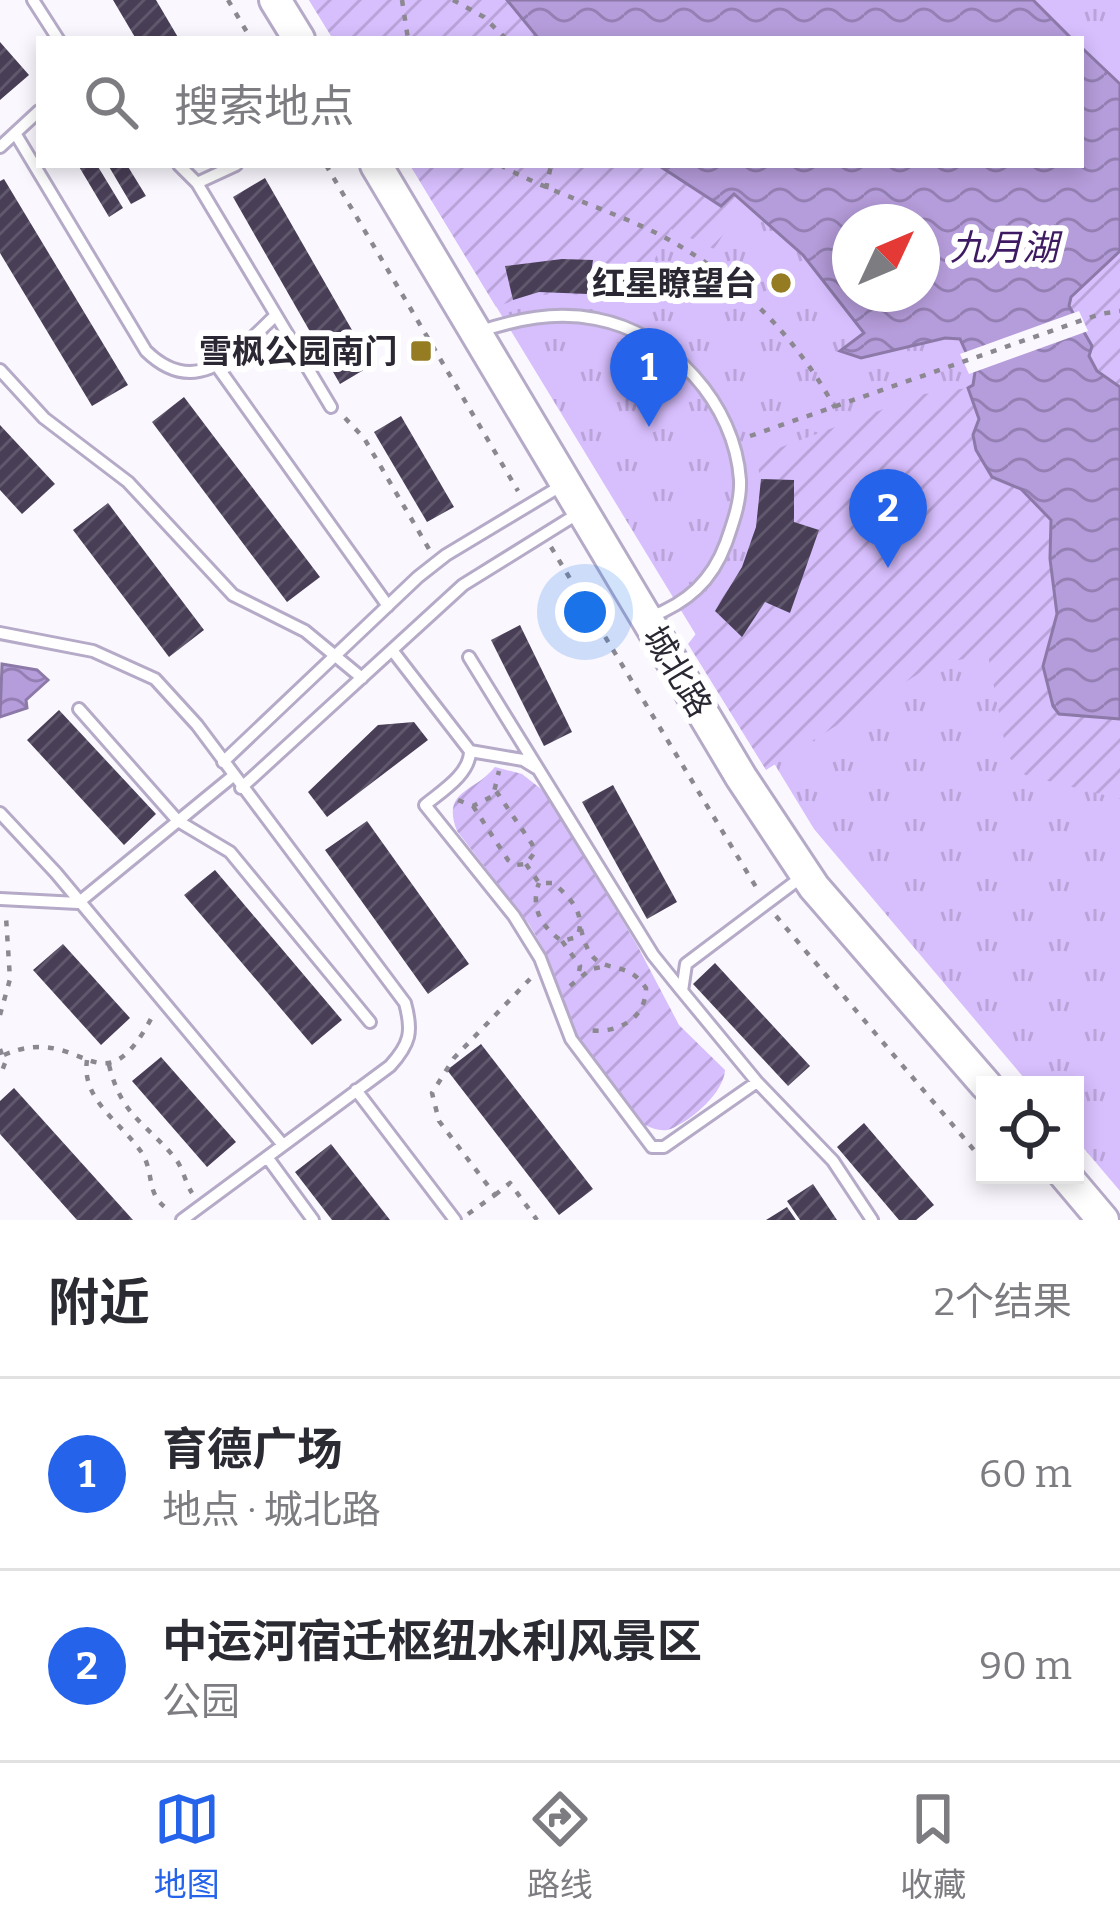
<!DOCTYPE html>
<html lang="zh">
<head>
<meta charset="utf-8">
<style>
	body { margin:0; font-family:Bitter,"Noto Sans SC",serif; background:#f2f2f3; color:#2b2b33 }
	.controls { position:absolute; right:36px; bottom:36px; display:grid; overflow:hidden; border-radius:0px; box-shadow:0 6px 18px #0003 }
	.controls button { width:108px; height:108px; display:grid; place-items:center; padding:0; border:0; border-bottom:3px solid #e1e1e2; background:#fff; color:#2b2b33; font:60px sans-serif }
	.compass { position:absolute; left:832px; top:204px; width:108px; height:108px; border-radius:50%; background:#fff; box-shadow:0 6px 18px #0003; rotate:46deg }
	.you { position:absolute; left:585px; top:612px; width:42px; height:42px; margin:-30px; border:9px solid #fff; border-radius:50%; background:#1a73e8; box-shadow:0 0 0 18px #1a73e833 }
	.badge { display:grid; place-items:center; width:78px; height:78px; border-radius:50%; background:#2563eb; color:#fff; font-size:39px; font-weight:700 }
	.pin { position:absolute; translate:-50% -99px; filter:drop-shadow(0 3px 6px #0008) }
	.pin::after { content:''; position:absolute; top:63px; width:42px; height:36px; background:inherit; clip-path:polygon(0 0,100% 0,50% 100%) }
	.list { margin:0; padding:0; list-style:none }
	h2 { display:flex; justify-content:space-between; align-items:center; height:156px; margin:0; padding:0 48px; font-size:51px }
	h2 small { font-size:39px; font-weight:400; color:#7c7c81 }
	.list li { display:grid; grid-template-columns:78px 1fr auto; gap:36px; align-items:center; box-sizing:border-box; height:192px; padding:0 48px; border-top:3px solid #e1e1e2 }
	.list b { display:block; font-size:45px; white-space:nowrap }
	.list p { margin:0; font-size:39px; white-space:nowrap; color:#7c7c81 }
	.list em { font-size:39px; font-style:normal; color:#7c7c81 }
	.icon { flex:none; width:66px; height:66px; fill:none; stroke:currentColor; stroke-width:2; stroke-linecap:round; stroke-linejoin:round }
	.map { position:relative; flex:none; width:1120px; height:1220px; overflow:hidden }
	.search { position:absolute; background:#fff; box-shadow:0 6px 18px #0003; left:36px; right:36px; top:36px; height:132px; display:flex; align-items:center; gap:30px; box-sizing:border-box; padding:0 42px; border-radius:0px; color:#7c7c81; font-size:45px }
	.sheet { height:540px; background:#fff }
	nav { display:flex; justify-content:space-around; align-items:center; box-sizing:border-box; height:168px; border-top:3px solid #e1e1e2; background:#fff; font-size:33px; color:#7c7c81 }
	nav a { display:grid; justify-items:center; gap:6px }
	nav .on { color:#2563eb }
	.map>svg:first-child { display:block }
</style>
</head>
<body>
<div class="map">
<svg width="1120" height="1220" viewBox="0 0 1120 1220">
	<defs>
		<pattern id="park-tufts" width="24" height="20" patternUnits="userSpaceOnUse" patternTransform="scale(3)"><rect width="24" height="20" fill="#d7befd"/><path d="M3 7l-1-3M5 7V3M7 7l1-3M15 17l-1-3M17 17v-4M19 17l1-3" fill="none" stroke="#b9a3d9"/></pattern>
		<pattern id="garden-furrows" width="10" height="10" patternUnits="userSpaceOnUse" patternTransform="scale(3)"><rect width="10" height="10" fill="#d7befd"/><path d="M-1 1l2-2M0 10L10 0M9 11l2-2" fill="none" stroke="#b9a3d9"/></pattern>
		<pattern id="water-waves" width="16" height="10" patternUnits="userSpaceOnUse" patternTransform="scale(3)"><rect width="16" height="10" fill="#b59cda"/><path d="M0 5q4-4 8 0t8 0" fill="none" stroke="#937fb1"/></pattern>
		<pattern id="building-hatch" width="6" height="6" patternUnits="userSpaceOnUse" patternTransform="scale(3)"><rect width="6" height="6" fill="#483e56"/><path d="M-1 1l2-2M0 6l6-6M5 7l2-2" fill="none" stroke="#60586c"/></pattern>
	</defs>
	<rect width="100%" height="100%" fill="#faf8fe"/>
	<!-- park -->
	<path fill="url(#park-tufts)" fill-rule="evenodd" d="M309,0H1120V1191L1075,1138V1085H1030L814,829L410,165H1081V39H333ZM850,222H922V294H850Z"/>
	<!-- garden -->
	<path fill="url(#garden-furrows)" d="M309,0H507L539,39H333Z
		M410,165H658L720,206L734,193L744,202L714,249L671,229L631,303C583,293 543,288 496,307Z
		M1120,251V387L1097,372L1089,356L1092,346L1069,306L1071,297Z
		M968,388L980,419L973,435L976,450L992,477L1021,489L1051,520L1050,559L1057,614L1048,643L1053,706L1059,714L1120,719V799L1025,775L1007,755L988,655L934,664L766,770L688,644C734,586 770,535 757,456L924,394Z
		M495,767L522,774L545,792L637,945L679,1025L725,1070C724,1092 693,1119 673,1128C663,1133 654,1129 645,1125L578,1038L547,955L529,924L457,831C441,790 474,793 495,767Z"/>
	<!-- water -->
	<path fill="url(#water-waves)" stroke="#8c79a8" stroke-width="3" fill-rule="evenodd" d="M507,0H1033L1072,39H539Z
		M1081,47L1120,84V251L1071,297L1069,306L1092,346L1089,356L1097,371L1120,387V719L1059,714L1053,706L1043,666L1057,614L1050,559L1051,520L1021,489L992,477L976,450L973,435L979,419L968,388L973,385L975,372L960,339L945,338L861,358L840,351L864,333L803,255L734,194L721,206L658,165H1081ZM850,222H922V294H850Z
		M2,664L37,670L48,680L26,700L27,708L0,717Z"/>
	<!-- pier -->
	<path fill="#faf8fe" d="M1079,311L1088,331L969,374L960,354Z"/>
	<!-- building -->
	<path fill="url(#building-hatch)" d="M113,0H156L179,39H136Z
		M0,42L29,75L0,100Z
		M78,165H97L123,208L109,217Z
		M108,165H127L146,196L131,204Z
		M265,178L372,365L340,384L233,197Z
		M4,179L128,385L92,406L0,253V181Z
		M562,259L593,260L588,294L539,292L513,300L505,266Z
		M604 281a15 15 0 1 1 30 0a15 15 0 1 1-30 0Z
		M184,397L320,577L287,602L152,422Z
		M401,416L454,507L427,522L374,432Z
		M0,425L55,484L22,514L0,490Z
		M761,479L794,480V522L819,530L790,613L765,602L742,637L715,611L742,567L756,527Z
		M108,503L204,630L169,657L73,530Z
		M520,625L572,732L544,746L491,640Z
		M59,710L156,814L124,845L27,740Z
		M414,722L428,740L327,817L308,792L378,725Z
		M613,785L677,902L647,919L582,802Z
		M367,821L469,964L428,994L325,850Z
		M215,870L342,1020L312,1045L184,895Z
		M63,944L130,1018L101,1045L33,970Z
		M715,963L810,1066L788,1086L693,984Z
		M481,1044L593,1189L559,1215L447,1070Z
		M161,1057L236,1142L207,1167L132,1081Z
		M14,1088L133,1220H77L0,1134V1101Z
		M864,1123L934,1205L916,1220H899L837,1147Z
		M331,1144L390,1220H332L295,1172Z
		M813,1184L837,1220H800L787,1201Z
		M787,1207L796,1220H766Z"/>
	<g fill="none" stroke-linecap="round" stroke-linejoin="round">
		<!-- lane casing -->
		<g stroke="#b5aac7" stroke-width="16">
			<path id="lane" d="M33,0L58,39
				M15,133L146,351C197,401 238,351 276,315
				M0,147L39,111
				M179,165L197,183L236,165
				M197,183L331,407
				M478,332C517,319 555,311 596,319C671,333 735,404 740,480C741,501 733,523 726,543C712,581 687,603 650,617
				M217,366L388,606
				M0,370L44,418L128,482L233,595L305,631L362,678
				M0,633L93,651L155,679L197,725L405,1003C413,1032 410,1044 390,1066L182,1220
				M392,650L470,751C470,774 442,791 425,805L514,916L540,958L571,1039L652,1147H664L757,1082
				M469,657L653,955L682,991
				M79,709L178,821L230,852L370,1022
				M470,751L523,760L536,768
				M223,762L418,577L446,555L564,484
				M241,788L463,585L582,511
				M0,813L56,873L283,1145
				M803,876L686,964L682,991L757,1082L833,1161L872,1220
				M0,899L78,903L233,776
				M356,1090L455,1220
				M267,1157L313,1220"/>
		</g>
		<!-- secondary casing -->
		<g stroke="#b5aac7" stroke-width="36">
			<path id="secondary" d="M275,0L299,39
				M376,165L741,777L814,887L986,1085
				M1065,1175L1103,1220"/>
		</g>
		<!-- path -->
		<path stroke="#8c8891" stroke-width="4.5" stroke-dasharray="6 9" stroke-linecap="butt" d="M228,0L251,39
			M402,0L408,39
			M453,0L484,17L506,39
			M326,165L518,491
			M500,165C549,192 602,207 652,231C730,269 794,333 835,408
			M546,189L551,165
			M345,418L364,438L429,549
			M750,436L1100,314L1120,311
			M551,547L759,892
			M458,800L473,806L493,796L499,771
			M473,806L508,860L516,865L526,864L535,852L532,844L496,791
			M526,864L539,883H553C570,897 587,915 577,937L562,941C541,927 530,907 539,883
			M776,916L985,1163
			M581,929C594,986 621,951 646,988C646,1020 616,1034 588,1030
			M562,941L580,966L578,977
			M570,986L591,969L602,967
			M0,1015L10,979L6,917
			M0,1049L5,1063L0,1076
			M4,1055C84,1020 100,1117 153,1015
			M87,1060C81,1100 121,1122 142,1153C155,1174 145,1195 169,1210
			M109,1065C122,1117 145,1122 175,1158C183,1168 185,1182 192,1193
			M495,1195L510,1183L537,1220
			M468,1214L495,1195L439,1121L432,1093L454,1058L530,979"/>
		<!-- lane -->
		<use href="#lane" stroke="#fff" stroke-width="10"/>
		<!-- secondary -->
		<use href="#secondary" stroke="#fff" stroke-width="30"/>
	</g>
	<!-- markers -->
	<g fill="#957c23" stroke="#fff" stroke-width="4.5">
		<circle cx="781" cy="283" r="12"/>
		<rect x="409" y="339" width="24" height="24" rx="6"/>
	</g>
	<g text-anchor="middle" stroke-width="12" stroke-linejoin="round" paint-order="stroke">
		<!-- poi labels -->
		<g font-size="33" font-weight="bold" fill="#2c2833" stroke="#fff" text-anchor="end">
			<text x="757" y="295">红星瞭望台</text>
			<text x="397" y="363">雪枫公园南门</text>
		</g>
		<!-- street labels -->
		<g font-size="33" fill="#2c2833" stroke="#fff">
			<text transform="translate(678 671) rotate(59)" y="12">城北路</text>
		</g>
		<!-- water labels -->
		<g font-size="36" font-style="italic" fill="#3e1a62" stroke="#fff">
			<text x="1004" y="260">九月湖</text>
		</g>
	</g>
</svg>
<div class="controls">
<button><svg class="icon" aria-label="locate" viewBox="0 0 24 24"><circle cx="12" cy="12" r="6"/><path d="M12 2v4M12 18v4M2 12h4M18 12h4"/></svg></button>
</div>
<svg class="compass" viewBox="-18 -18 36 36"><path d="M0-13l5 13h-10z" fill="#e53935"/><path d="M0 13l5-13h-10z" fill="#7c7c81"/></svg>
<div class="you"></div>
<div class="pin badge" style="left:649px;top:427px">1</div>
<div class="pin badge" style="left:888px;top:568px">2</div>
<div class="search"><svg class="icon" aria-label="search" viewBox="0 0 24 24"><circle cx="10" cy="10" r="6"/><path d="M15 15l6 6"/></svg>搜索地点</div>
</div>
<section class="sheet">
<h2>附近<small>2个结果</small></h2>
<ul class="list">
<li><span class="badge">1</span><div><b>育德广场</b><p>地点 · 城北路</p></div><em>60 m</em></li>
<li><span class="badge">2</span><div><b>中运河宿迁枢纽水利风景区</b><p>公园</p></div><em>90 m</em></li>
</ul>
</section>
<nav>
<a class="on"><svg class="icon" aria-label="map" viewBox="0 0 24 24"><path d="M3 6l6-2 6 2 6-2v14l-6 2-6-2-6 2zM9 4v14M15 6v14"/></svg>地图</a>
<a><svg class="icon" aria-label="directions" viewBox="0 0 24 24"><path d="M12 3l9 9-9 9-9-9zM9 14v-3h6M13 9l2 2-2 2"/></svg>路线</a>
<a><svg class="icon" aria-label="saved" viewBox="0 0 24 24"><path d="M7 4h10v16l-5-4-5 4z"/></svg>收藏</a>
</nav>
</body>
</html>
